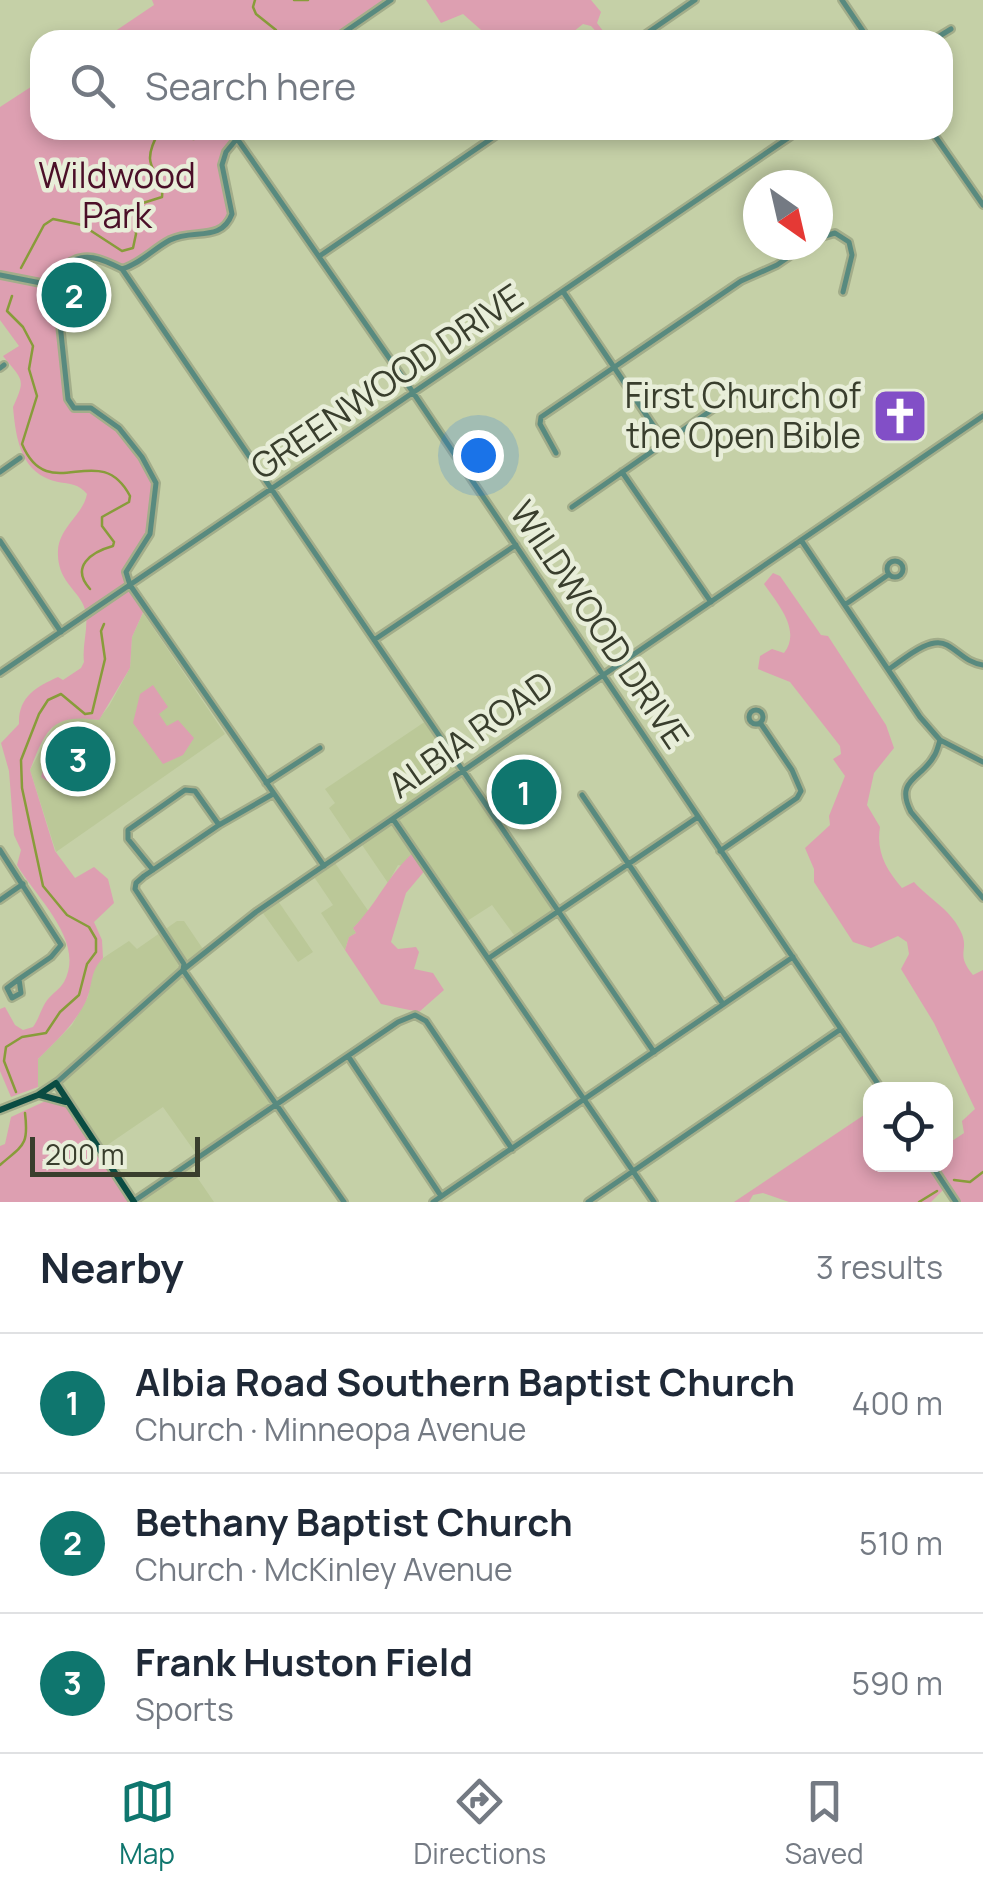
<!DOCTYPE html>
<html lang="en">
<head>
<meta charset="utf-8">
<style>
	body { margin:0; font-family:Manrope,sans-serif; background:#f6f6f7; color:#1f2937 }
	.controls { position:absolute; right:30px; bottom:30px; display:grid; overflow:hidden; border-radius:20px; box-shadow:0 5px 15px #0003 }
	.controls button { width:90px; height:90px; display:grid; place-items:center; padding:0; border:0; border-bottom:2px solid #e0e1e3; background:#fff; color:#1f2937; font:50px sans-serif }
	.compass { position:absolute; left:743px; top:170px; width:90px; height:90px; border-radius:50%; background:#fff; box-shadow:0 5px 15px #0003; rotate:146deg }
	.scale { position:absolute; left:30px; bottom:25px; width:170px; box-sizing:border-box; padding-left:10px; border:5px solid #393e2d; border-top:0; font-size:28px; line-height:35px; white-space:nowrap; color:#393e2d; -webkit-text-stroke:8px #e8eed9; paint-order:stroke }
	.you { position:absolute; left:478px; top:455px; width:35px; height:35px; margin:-25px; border:8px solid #fff; border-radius:50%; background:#1a73e8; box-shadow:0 0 0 15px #1a73e833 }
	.badge { display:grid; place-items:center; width:65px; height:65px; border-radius:50%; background:#0f766e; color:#fff; font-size:32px; font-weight:700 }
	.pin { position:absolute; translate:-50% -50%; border:5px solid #fff; box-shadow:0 2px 10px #0006 }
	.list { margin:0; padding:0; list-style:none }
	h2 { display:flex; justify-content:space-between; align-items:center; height:130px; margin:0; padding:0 40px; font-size:42px }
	h2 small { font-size:32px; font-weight:400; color:#747a83 }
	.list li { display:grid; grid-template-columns:65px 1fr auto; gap:30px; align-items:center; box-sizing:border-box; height:140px; padding:0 40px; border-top:2px solid #e0e1e3 }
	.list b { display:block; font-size:38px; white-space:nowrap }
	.list p { margin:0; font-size:32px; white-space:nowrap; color:#747a83 }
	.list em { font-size:32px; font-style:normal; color:#747a83 }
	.icon { flex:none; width:55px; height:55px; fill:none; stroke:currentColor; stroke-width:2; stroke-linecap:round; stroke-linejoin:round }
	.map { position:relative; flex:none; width:983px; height:1202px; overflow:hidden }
	.search { position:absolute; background:#fff; box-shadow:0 5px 15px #0003; left:30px; right:30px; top:30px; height:110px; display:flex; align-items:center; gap:25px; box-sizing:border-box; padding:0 35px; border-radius:30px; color:#747a83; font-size:38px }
	.sheet { height:550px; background:#fff }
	nav { display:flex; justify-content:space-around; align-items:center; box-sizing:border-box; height:140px; border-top:2px solid #e0e1e3; background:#fff; font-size:28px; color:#747a83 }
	nav a { display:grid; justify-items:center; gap:5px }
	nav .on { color:#0f766e }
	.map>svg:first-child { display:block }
</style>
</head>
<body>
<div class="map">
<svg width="983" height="1202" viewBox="0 0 983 1202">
	<rect width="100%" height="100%" fill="#c5d0a7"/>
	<!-- built -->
	<path fill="#bbc898" d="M143,613L225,734L56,852L30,770L54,725L71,716L98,720L109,706L130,668L132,637Z
		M429,719L558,911L517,939L492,905L464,923L430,870L398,865L388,883L360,842L354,845L329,808L335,803L325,789Z
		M333,860L369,912L353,928L356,933L349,937L345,950L321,913L333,905L312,874Z
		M276,898L313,952L298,962L260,909Z
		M177,921H184L205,952L184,970L275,1104L200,1159L163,1107L100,1150L57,1083L44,1092L38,1087L37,1060L72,1025L88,997L93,969L103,958L129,941L137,949Z
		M188,1164L214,1202H134Z"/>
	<!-- green -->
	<path fill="#dd9fb1" d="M152,0H384L325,40H102L154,5Z
		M426,0H591L601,12L597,23L610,40H604L591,26L583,24L563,40H536L533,34L489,37L463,14L441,23Z
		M40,81V130H239L236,134L238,140C214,165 225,183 232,214L222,229L173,238L122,269L83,257L63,267L50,283C64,324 58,367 74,408H91L106,418L132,443L156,483L150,534L129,564L127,577L145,608L132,637L130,668L99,720C52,713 46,729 30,770L55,851L75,878L94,867L108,879L114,903L94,922L102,940L103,958C88,974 94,985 85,1003C73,1026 56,1041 38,1059V1087L11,1097L0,1071V1009L5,1007L15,1025L23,1030L33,1027C39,1019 42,1006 48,999C53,993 59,990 64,982C86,941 36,898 17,865L21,850L14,835L9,771L1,743L19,724C18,697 36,687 58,677L63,680L81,668L84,662C82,646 88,630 86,614C83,591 56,584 58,550C60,526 83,515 87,494C79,484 70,484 58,482C21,474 16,440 13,407C26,378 23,381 3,356L19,346L0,320V107Z
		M773,573L780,576L821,635L828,636L886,725L894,748L874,773L867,805L880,827C876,852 886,869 902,888L914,882C928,898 950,909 960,930C971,951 954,952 973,975L983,970V1202H956L946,1187L931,1202H789L763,1193L753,1195L749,1202H734L870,1111V1164H946V1145L964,1133L962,1121L975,1109L934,1023L901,969L909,954L907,942L898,936L871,948L853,942L814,882V869L805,848L830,825L829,816L845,776L833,759L841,754L840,746L790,682L758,669L760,656L772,649L784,653C802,630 777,603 764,584Z
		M153,685L168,707L159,714L167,726L178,720L194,738L183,755L163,764L133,723L140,694Z
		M63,732H74L109,755L105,773C85,796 64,793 41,777L50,749Z
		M415,851L427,868L406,893L391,942L398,949L416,947L419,952L414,969L433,973L444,990L419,1012L381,1004L345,950L349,937L356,933L353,928C377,904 389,873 415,851Z
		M52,1098L71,1105L134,1202H0V1146L5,1144L11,1117Z"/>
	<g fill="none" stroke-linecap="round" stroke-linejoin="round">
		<!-- stream -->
		<path stroke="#889c3a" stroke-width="2.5" d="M255,0L253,7L256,14L276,30L274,40
			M294,0H308
			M188,130L193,139L209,137L214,130
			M21,268L44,225L53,219L82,225L122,251L133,248L136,234L134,213L143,203L162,197C165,168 135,173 160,130
			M12,296L7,311L23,327L33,346L29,369L37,396L22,444C49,508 99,437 130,496L129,502L102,517V526L114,542L113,546C91,552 70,567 90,589
			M16,1092L4,1061L6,1047L22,1037L46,1033L60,1012L79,995L87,964L96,952V939L89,927L67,915L43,886L22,788L21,760L39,714L48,700L61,694L85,714L92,713L105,659L101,631L104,624
			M0,1165C23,1145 29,1146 25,1113
			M954,1180L970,1182L983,1172
			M919,1202L937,1191"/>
		<!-- minor casing -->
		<g stroke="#a3ad8a" stroke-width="10">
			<path id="minor" d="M842,0L869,40
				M333,40L391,0
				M637,40L695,0
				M933,40L951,29
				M931,130L983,205
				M238,140L410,388L882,1090
				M818,238L835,233L849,242L852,255L843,292
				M321,255L504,130
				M122,269L654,1052
				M0,275L46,284C55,279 57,273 65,266C84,250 102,259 122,269C140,264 153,249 170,240C193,228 221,243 232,214L222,165L226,152L244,130
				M50,283L58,305L68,399L74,408H91L119,428L142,457L156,483L150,534L126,572L130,585L324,866
				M564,293L665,443
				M0,368L4,365
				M556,453L540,424L541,417L741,281L777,265L806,245
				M0,472L20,458
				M622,472L711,602
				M572,507L739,391
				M801,540L920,717L940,740
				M0,541L61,632
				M887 569a8 8 0 1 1 16 0a8 8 0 1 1-16 0Z
				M846,604L888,575
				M374,640L516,545
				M889,669C903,660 930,635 947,645C961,653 966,662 983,665
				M0,673L800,130
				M749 717a7 7 0 1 1 14 0a7 7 0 1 1-14 0Z
				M983,762L940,740C938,746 937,752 934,756C922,779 894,779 911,812L983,898
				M266,783L320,748
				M273,794L219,825L144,876L136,883L135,889L184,964L183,970L344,1202
				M582,795L723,1004
				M393,819L654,1202
				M0,850L61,945L51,957L19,979
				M720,851L797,798L801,791L792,770L761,724
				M153,870L128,839V830L185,790L195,791L219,825
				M0,900L23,884
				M489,958L698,817
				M19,979L21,993L12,998L7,988Z
				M348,1056L441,1196
				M56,1083L183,970L256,912L983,416
				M931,1164L956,1202
				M134,1201L398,1022L415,1015L426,1021L512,1149
				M433,1202L793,957
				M588,1202L841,1029"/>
		</g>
		<!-- major casing -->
		<g stroke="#a3ad8a" stroke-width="11">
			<path id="major" d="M40,1095L66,1102
				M0,1110L38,1095L56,1083L134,1202"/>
		</g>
		<!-- minor -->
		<use href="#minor" stroke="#588a7f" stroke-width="5"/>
		<!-- major -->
		<use href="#major" stroke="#0a4c42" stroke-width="6"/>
	</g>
	<!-- icons -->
	<defs>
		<g id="church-square" transform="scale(2.875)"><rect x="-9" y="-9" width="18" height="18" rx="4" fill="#824fc7" stroke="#e8eed9"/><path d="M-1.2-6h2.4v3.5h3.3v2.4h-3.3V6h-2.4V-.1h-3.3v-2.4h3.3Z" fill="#fff"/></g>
	</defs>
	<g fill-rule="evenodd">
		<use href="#church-square" x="900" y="416"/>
	</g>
	<g text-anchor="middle" stroke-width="9" stroke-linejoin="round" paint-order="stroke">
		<!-- park labels -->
		<g font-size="35" fill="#4b0f28" stroke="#e8eed9">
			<text x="117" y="188">Wildwood<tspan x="117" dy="40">Park</tspan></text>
		</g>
		<!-- street labels -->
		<g font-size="35" fill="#393e2d" stroke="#e8eed9">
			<text transform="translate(387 382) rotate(-34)" y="12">GREENWOOD DRIVE</text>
			<text transform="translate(599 625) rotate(56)" y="12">WILDWOOD DRIVE</text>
			<text transform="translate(471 735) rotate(-35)" y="12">ALBIA ROAD</text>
		</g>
		<!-- poi labels -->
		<g font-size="35" fill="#393e2d" stroke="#e8eed9" text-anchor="end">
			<text x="861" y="408">First Church of<tspan x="861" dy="40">the Open Bible</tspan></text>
		</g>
	</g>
</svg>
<div class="controls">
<button><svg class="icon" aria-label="locate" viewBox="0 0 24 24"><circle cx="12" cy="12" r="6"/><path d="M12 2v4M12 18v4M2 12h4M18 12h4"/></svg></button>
</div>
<svg class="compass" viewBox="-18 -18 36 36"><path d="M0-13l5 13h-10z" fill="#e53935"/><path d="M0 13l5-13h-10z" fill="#747a83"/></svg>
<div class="scale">200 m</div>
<div class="you"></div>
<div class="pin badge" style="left:524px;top:792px">1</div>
<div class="pin badge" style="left:74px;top:295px">2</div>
<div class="pin badge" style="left:78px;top:759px">3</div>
<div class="search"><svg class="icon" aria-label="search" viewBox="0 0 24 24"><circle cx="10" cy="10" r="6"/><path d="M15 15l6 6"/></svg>Search here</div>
</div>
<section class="sheet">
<h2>Nearby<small>3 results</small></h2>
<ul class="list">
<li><span class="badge">1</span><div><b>Albia Road Southern Baptist Church</b><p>Church · Minneopa Avenue</p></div><em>400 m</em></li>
<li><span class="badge">2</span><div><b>Bethany Baptist Church</b><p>Church · McKinley Avenue</p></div><em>510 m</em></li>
<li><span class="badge">3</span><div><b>Frank Huston Field</b><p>Sports</p></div><em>590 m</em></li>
</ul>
</section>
<nav>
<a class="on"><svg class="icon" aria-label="map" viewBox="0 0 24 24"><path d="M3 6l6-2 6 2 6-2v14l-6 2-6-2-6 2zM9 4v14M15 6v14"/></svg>Map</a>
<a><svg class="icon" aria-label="directions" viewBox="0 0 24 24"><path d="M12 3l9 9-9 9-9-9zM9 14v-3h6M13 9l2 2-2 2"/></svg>Directions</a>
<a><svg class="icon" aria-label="saved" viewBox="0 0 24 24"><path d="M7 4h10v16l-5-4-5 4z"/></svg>Saved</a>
</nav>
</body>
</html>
